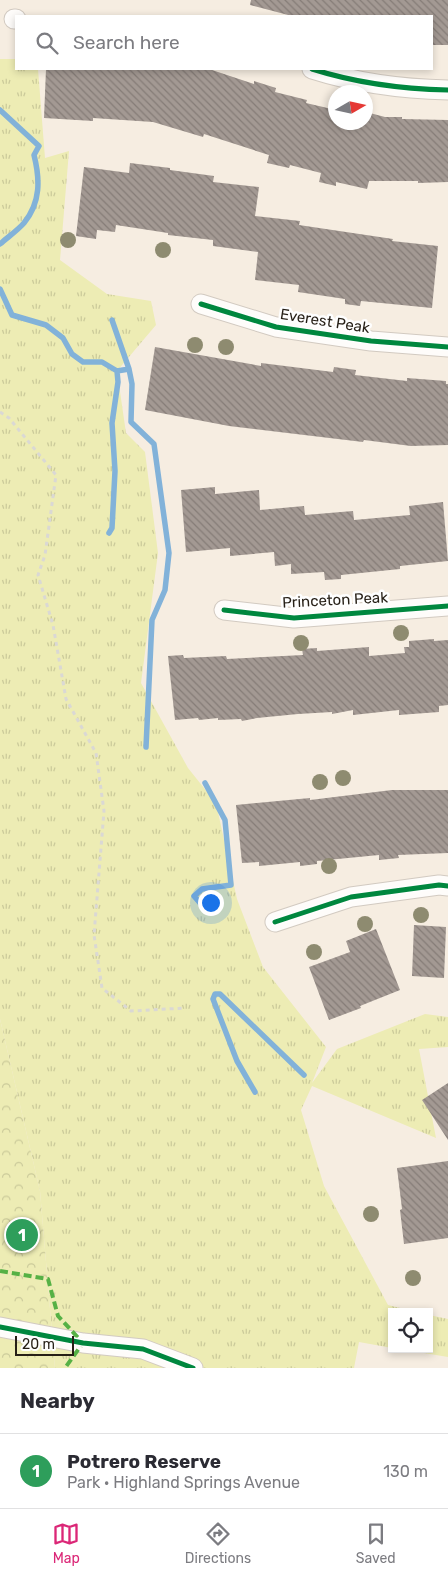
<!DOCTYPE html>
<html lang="en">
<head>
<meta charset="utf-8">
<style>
	body { margin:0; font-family:Rubik,sans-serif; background:#f7f7f7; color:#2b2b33 }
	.controls { position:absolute; right:15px; bottom:15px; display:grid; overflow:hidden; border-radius:0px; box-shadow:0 2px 8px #0003 }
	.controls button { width:45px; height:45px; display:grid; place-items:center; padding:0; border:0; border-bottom:1px solid #e1e1e2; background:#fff; color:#2b2b33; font:25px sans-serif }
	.compass { position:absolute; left:328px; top:85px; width:45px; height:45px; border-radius:50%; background:#fff; box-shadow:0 2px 8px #0003; rotate:81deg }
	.scale { position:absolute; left:15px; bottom:12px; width:59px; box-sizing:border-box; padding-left:5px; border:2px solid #261f16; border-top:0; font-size:14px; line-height:18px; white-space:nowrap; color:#261f16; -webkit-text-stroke:4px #fefefe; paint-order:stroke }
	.you { position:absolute; left:210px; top:902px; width:18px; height:18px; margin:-12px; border:4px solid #fff; border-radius:50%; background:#1a73e8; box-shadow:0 0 0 8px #1a73e833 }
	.badge { display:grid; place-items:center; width:32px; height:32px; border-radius:50%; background:#db2777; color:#fff; font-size:16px; font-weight:700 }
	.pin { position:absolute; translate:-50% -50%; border:2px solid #fff; box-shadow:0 1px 5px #0006 }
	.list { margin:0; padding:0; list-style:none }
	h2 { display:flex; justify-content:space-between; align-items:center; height:65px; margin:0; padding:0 20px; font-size:21px }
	h2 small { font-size:16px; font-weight:400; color:#7c7c81 }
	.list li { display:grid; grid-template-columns:32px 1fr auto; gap:15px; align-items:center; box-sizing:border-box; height:75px; padding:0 20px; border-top:1px solid #e1e1e2 }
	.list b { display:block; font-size:19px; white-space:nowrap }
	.list p { margin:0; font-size:16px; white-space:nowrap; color:#7c7c81 }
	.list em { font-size:16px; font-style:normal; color:#7c7c81 }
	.icon { flex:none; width:28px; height:28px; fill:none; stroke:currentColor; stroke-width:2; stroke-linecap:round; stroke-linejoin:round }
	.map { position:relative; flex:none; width:448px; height:1368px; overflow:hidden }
	.search { position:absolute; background:#fff; box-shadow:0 2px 8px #0003; left:15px; right:15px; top:15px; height:55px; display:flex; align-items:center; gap:12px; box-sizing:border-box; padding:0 18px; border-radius:0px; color:#7c7c81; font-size:19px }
	.sheet { height:140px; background:#fff }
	nav { display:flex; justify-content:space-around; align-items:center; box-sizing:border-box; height:70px; border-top:1px solid #e1e1e2; background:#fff; font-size:14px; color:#7c7c81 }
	nav a { display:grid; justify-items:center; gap:2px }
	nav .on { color:#db2777 }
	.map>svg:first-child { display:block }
</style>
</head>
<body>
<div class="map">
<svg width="448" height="1368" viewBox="0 0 448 1368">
	<defs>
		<pattern id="grass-tufts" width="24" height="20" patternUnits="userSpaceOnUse" patternTransform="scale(1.25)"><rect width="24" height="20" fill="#edecb4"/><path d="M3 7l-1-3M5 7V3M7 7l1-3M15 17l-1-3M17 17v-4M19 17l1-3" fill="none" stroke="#cbca9a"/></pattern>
		<pattern id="park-crowns" width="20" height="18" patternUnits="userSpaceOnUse" patternTransform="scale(1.25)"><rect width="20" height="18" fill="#edecb4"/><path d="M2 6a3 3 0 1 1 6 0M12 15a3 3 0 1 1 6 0" fill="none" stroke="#cbca9a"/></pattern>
		<pattern id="building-back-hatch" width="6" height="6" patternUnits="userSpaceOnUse" patternTransform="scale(1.25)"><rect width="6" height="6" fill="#a39993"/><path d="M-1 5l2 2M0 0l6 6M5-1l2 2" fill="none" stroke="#857c77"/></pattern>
	</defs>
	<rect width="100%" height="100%" fill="#f6ede1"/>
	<!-- grass -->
	<path fill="url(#grass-tufts)" d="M0,59H16V69H38L45,158L69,151L60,260L107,294L151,301L156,325L117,371L126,433L145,452L158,553L141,683L188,768L216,803L237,899L263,967L326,1047L312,1083L337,1049L425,1014L448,1017V1047L419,1049L436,1138L312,1086L301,1110L324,1186L388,1305L416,1312H392V1348L359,1342L354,1368H55L40,1191L0,1019Z
		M429,1315L448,1319V1357L400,1349H429Z"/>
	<!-- park -->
	<path fill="url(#park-crowns)" d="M0,1019L40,1191L55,1368H0Z"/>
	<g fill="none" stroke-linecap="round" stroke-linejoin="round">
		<!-- stream -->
		<path stroke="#82b2d9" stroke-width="5.5" d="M0,110L39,146L34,155C40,179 41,202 24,223C18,230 8,237 0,244
			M0,289L12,315L46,325L63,338L72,354L83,362H102L117,371L129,369L132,384L131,422L154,444L169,553L165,590L152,620L146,747
			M112,320L129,369
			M109,533L112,528L115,471L112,423L118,382L117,371
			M205,783L225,820L231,885L202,889L194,896L206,910
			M255,1092L237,1061L213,999L215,994H220L304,1075"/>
	</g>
	<!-- building -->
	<path fill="url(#building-back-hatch)" d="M251,0H448V45H432V16H292L250,5Z
		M46,69H209L254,84V81L276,88L275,92L307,100L306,103L336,110V122H366V112L385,117H402V119L448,120V182L418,183V181H369L367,189L336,182V186L319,182L321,173L290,165L289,168L267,163L269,155L204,134L203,137L153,122L93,118V121L44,118Z
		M130,163L170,168V170L214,176L213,182L259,187L255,216L300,221L299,225L393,239L392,241L438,246L432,308L361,301L360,306L345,304V299L298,292L299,285L255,280L258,252L213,246V240L168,235V233L116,225L115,232L97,230L96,239L76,236L84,167L129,173Z
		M155,347L261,366V363L333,372L334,367L356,370L355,375L407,381V378L446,381V384H448V445L411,446L364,440L363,442L229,426L145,410Z
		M215,487V494L259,490L260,510L304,506L305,515L353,511L354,520L410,515L409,506L443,502L448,561L400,566V569L341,575V579L325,580L324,572L291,574V564L275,566L274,552L230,556V548L186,552L181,490Z
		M434,639V641L448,640V705L439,706V712L399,715V710L353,715V710L332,714V712L298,714L257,718L242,721L241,719L218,720V718L199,720L198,718L175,720L168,656L183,655L184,658L226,656L227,659L303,655L302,649L317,648V651L369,647V656L405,653L404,647H409V641Z
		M392,790H448V853L398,855L399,858L379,860V855L317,861V864L300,866V862L259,866V862L242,863L236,805L310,798V800Z
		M414,925L446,927L444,978L412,976Z
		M376,929L400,990L360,1006L361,1008L329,1020L309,967L350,952L346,941Z
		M448,1083V1140L422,1100Z
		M448,1161V1238L404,1244L400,1210L402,1209L397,1168Z"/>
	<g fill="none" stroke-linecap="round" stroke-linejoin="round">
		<!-- street casing -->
		<g stroke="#d2cac1" stroke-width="21">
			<path id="street" d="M14,19H16
				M312,69C356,83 402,89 448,90
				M201,304L276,327L371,341L448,347
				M224,610L294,618L448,606
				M275,922L351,897L439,885L448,886
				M0,1327L83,1343L143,1349L193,1368"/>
		</g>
		<!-- path -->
		<path stroke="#dad8d4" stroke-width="3" stroke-dasharray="4 4" stroke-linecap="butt" d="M0,412L9,418L56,475L45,555L38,575L53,625L66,699L96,753L104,811L94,935L102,988L131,1011L185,1008"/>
		<!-- street -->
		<use href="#street" stroke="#fefcfa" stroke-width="19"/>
		<!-- quiet -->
		<path stroke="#56b145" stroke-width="4" stroke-dasharray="8 4" stroke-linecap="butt" d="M0,1271L48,1279L58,1316L83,1343L65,1368"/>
		<!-- cycleway casing -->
		<g stroke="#fefefe" stroke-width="8">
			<path id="cycleway" d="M312,69C356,83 402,89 448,90
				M201,304L276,327L371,341L448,347
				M224,610L294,618L448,606
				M275,922L351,897L439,885L448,886
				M0,1327L83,1343L143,1349L193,1368"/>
		</g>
		<!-- cycleway -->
		<use href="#cycleway" stroke="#00873e" stroke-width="5"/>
	</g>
	<!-- trees -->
	<g fill="#8e8b70">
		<circle cx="68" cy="240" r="8"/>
		<circle cx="163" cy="250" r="8"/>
		<circle cx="195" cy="345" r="8"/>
		<circle cx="226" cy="347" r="8"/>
		<circle cx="401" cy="633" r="8"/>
		<circle cx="301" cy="643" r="8"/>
		<circle cx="343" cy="778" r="8"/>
		<circle cx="320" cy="782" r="8"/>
		<circle cx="329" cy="866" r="8"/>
		<circle cx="421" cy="915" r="8"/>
		<circle cx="365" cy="924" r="8"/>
		<circle cx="314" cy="952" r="8"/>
		<circle cx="371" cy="1214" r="8"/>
		<circle cx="413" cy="1278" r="8"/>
	</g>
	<g text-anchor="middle" stroke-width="5" stroke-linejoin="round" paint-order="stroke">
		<!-- street labels -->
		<g font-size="15" fill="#261f16" stroke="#fefefe">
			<text transform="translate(325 321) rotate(9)" y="5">Everest Peak</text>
			<text transform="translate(335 600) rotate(-3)" y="5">Princeton Peak</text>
		</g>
	</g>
</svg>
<div class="controls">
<button><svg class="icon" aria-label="locate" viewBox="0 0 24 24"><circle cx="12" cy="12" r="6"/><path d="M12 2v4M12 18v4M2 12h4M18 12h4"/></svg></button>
</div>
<svg class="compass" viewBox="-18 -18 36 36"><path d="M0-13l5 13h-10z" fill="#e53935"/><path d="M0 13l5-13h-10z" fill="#7c7c81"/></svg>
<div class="scale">20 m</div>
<div class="you"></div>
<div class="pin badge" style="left:22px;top:1235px;background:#2e9e5b">1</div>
<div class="search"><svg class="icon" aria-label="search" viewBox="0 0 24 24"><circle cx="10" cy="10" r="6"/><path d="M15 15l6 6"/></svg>Search here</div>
</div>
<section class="sheet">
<h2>Nearby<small></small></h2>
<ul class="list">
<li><span class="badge" style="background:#2e9e5b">1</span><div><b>Potrero Reserve</b><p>Park · Highland Springs Avenue</p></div><em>130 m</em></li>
</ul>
</section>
<nav>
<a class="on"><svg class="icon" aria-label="map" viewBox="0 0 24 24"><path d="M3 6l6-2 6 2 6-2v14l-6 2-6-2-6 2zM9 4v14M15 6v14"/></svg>Map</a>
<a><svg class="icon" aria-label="directions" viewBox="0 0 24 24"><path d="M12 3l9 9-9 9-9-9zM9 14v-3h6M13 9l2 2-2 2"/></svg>Directions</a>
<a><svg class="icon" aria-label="saved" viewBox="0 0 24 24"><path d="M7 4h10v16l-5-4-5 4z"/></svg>Saved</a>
</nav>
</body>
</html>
